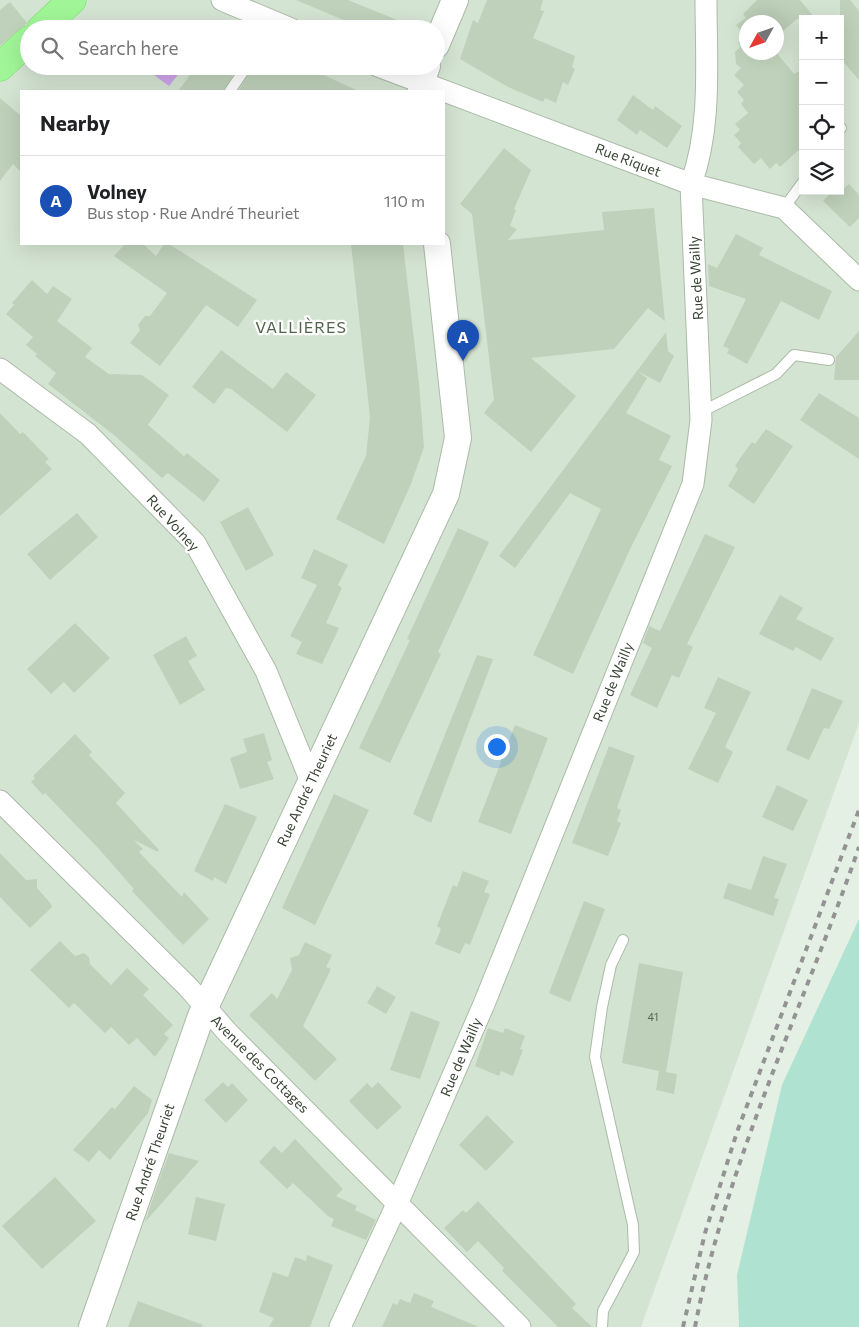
<!DOCTYPE html>
<html lang="en">
<head>
<meta charset="utf-8">
<style>
	body { margin:0; font-family:Commissioner,sans-serif; background:#f2f2f2; color:#202124 }
	.controls { position:absolute; right:15px; top:15px; display:grid; overflow:hidden; border-radius:0px; box-shadow:0 5px 20px #0002 }
	.controls button { width:45px; height:45px; display:grid; place-items:center; padding:0; border:0; border-bottom:1px solid #e0e0e0; background:#fff; color:#202124; font:25px sans-serif }
	.compass { position:absolute; left:739px; top:15px; width:45px; height:45px; border-radius:50%; background:#fff; box-shadow:0 5px 20px #0002; rotate:230deg }
	.you { position:absolute; left:496px; top:746px; width:18px; height:18px; margin:-12px; border:4px solid #fff; border-radius:50%; background:#1a73e8; box-shadow:0 0 0 8px #1a73e833 }
	.badge { display:grid; place-items:center; width:32px; height:32px; border-radius:50%; background:#2563eb; color:#fff; font-size:16px; font-weight:700 }
	.pin { position:absolute; translate:-50% -41px; filter:drop-shadow(0 1px 2px #0008) }
	.pin::after { content:''; position:absolute; top:26px; width:18px; height:15px; background:inherit; clip-path:polygon(0 0,100% 0,50% 100%) }
	.list { margin:0; padding:0; list-style:none }
	h2 { display:flex; justify-content:space-between; align-items:center; height:65px; margin:0; padding:0 20px; font-size:21px }
	h2 small { font-size:16px; font-weight:400; color:#757577 }
	.list li { display:grid; grid-template-columns:32px 1fr auto; gap:15px; align-items:center; box-sizing:border-box; height:90px; padding:0 20px; border-top:1px solid #e0e0e0 }
	.list b { display:block; font-size:19px; white-space:nowrap }
	.list p { margin:0; font-size:16px; white-space:nowrap; color:#757577 }
	.list em { font-size:16px; font-style:normal; color:#757577 }
	.icon { flex:none; width:28px; height:28px; fill:none; stroke:currentColor; stroke-width:2; stroke-linecap:round; stroke-linejoin:round }
	.map { position:relative; flex:none; width:859px; height:1327px; overflow:hidden }
	.search { position:absolute; background:#fff; box-shadow:0 5px 20px #0002; left:20px; top:20px; width:425px; height:55px; display:flex; align-items:center; gap:12px; box-sizing:border-box; padding:0 18px; border-radius:28px; color:#757577; font-size:19px }
	.panel { position:absolute; background:#fff; box-shadow:0 5px 20px #0002; left:20px; top:90px; width:425px; height:155px; border-radius:0px }
	.map>svg:first-child { display:block }
</style>
</head>
<body>
<div class="map">
<svg width="859" height="1327" viewBox="0 0 859 1327">
	<rect width="100%" height="100%" fill="#e5f0e4"/>
	<!-- residential -->
	<path fill="#d4e4d2" fill-rule="evenodd" d="M0,0H859V723L641,1327H0ZM803,19H840V191H803ZM746,22H776V52H746ZM29,29H436V66H29ZM21,91H444V244H21Z"/>
	<!-- green -->
	<path fill="#afe2d0" d="M859,919V1327H739L737,1275L782,1085Z"/>
	<!-- water -->
	<path fill="#cea4ea" d="M142,66H173L180,72L169,86Z"/>
	<!-- building -->
	<path fill="#bfd1ba" d="M296,0H348L419,29H351L353,24Z
		M487,0H543L540,10L544,11L533,38L575,56L572,67L575,69L568,85L563,82L556,103L545,98L543,102L508,87L460,59L473,20L478,23Z
		M757,0H800L816,19H797L776,37V22H746V37L736,25L746,18L743,14Z
		M840,0H850L859,11V80L840,58Z
		M10,2L27,23L0,46V10Z
		M746,37V52H776L794,74L803,69V146L780,167L776,163L770,169L761,158L754,164L738,147L741,143L734,135L740,130L735,124L748,113L741,104L744,100L737,92L744,85L734,75L741,68L736,64L735,52L740,47L738,42Z
		M197,66H239L223,91H178Z
		M254,66H303L359,91H238Z
		M633,95L653,110L655,106L682,126L667,148L640,130L637,135L617,120Z
		M0,98L21,116V172L13,164L0,181Z
		M504,148L531,170L514,209L516,210L510,226L517,229L508,240L604,230L602,212L654,208L665,321L648,308L614,349L531,358L576,396L531,452L484,413L494,400L472,214L460,204Z
		M849,184L859,195V218L850,227L823,201L833,191H841Z
		M736,234L763,248L759,255L832,291L819,320L781,301L747,364L727,353L729,349L723,346L746,299L709,286L708,264L717,268Z
		M125,244H143L156,256L164,244H169L257,300L238,327L206,305L160,366L130,343L140,330L138,325L145,316H150L167,293L114,256Z
		M351,244H403L419,383L424,447L411,484L384,544L336,519L366,456L370,417Z
		M32,280L47,294L53,286L72,299L57,321L92,348L85,357L109,374L142,375L169,395L148,425L184,456L187,453L220,480L204,502L168,473L162,478L114,435L48,384L56,373L35,356L37,354L26,345L33,337L6,314L14,305L12,303Z
		M859,331V380H834L836,357Z
		M666,332L668,351L674,356L660,383L637,371Z
		M221,350L273,389L286,372L316,395L287,432L231,389L226,388L214,404L192,387Z
		M637,371L647,378L626,413L671,436L659,460L672,466L631,547L573,674L533,655L601,509L570,493L515,568L499,556Z
		M819,393L859,418V459L800,420Z
		M0,413L20,434L23,432L49,459L45,462L52,469L0,516Z
		M766,429L793,446L754,504L728,486L738,469L735,466L743,454L752,442L755,444Z
		M248,507L274,555L246,571L220,522Z
		M77,513L98,537L50,580L27,554Z
		M458,528L489,542L438,652L441,654L390,763L359,748L410,640L407,639Z
		M705,534L735,547L687,644L693,647L679,678L672,675L657,708L630,695L652,648L643,643L649,626L660,631Z
		M314,549L348,565L338,585L342,588L326,623L339,628L322,664L296,654L302,642L290,636L317,585L301,578Z
		M780,595L803,608L796,619L834,638L821,661L796,647L793,651L759,634Z
		M75,623L110,658L74,693L64,682L51,694L27,669Z
		M186,636L197,656L188,661L205,690L180,705L153,655Z
		M477,655L493,659L431,823L413,814Z
		M718,677L751,692L725,747L733,752L718,783L688,769L716,713L704,708Z
		M812,688L843,701L829,729L824,728L809,760L786,750Z
		M515,725L548,738L511,834L478,822Z
		M264,733L272,760L267,762L274,779L240,789L230,758L247,752L243,739Z
		M75,734L92,752L89,755L125,793L116,803L159,850L158,852L134,840L143,849L139,852L182,897L184,892L209,919L183,945L132,891L134,889L99,849L45,793L43,795L31,782L35,778L33,776Z
		M609,746L635,756L617,808L621,810L617,821L621,823L608,856L572,843Z
		M777,785L808,800L793,831L762,817Z
		M334,794L369,810L315,925L282,908Z
		M225,804L257,817L226,884L214,877L213,881L194,871Z
		M0,853L26,880L37,879V888L51,904L52,907L30,928L0,897Z
		M763,856L787,864L774,898L779,899L773,916L723,898L728,883L751,890Z
		M463,871L489,881L484,892L490,894L470,945L465,943L460,954L435,944L441,929L437,926L453,885L457,887Z
		M584,901L605,909L570,1002L549,993Z
		M60,941L75,956L84,953L89,957L90,964L111,985L127,968L149,989L143,995L173,1025L164,1034L169,1038L155,1057L137,1038L129,1045L111,1027L105,1033L74,1003L69,1008L30,970Z
		M305,942L332,955L326,967L331,969L303,1026L337,1059L315,1081L249,1015L272,993L277,999L292,970L290,958L299,955Z
		M639,963L683,972L666,1072L677,1074L674,1094L656,1090L659,1071L622,1063Z
		M377,986L396,997L386,1014L367,1003Z
		M411,1011L440,1022L420,1079L390,1070Z
		M488,1028L503,1033L505,1028L525,1036L520,1049L523,1050L513,1076L501,1071L499,1076L475,1066Z
		M223,1082L228,1087L232,1083L248,1100L226,1123L204,1100Z
		M378,1082L402,1107L377,1130L349,1101L367,1083L372,1088Z
		M134,1086L152,1100L148,1113L110,1160L99,1150L89,1162L73,1150L112,1107L115,1109Z
		M487,1115L514,1142L486,1171L459,1145Z
		M295,1139L343,1189L336,1196L357,1206L355,1210L376,1220L366,1240L331,1226L334,1219L328,1216L293,1183L287,1189L259,1162L274,1146L282,1153Z
		M169,1153L199,1161L145,1222L156,1189Z
		M55,1177L96,1221L42,1269L2,1226Z
		M196,1197L225,1204L216,1241L188,1234Z
		M478,1201L576,1304L572,1308L592,1327H558L502,1271L504,1268L478,1241L467,1252L444,1228L463,1210L466,1213Z
		M307,1255L333,1265L310,1327H269L274,1318L259,1312L273,1272L288,1277L295,1257L306,1261Z
		M414,1293L434,1301L431,1307L479,1327H382L393,1303L397,1305L400,1299L410,1303Z
		M138,1301L203,1325L202,1327H128Z"/>
	<g fill="none" stroke-linecap="round" stroke-linejoin="round">
		<!-- service casing -->
		<g stroke="#aabba7" stroke-width="12">
			<path id="service" d="M230,91L247,66
				M840,129L841,128
				M784,208L803,182
				M701,412L776,374L794,355L829,360
				M602,1327L603,1311L634,1252L633,1225L595,1057L602,1007L611,965L623,940"/>
		</g>
		<!-- minor casing -->
		<g stroke="#aabba7" stroke-width="23">
			<path id="minor" d="M222,0L291,29
				M378,66L691,184L784,208L859,280
				M0,369L88,434L195,543L266,671L310,779
				M0,801L188,987L228,1033L520,1327
				M340,1327L398,1202L484,1004L693,484L701,420L691,184C712,126 706,61 706,0"/>
		</g>
		<!-- tertiary casing -->
		<g stroke="#aabba7" stroke-width="28">
			<path id="tertiary" d="M436,45L455,0
				M421,91V83L427,66
				M92,1327L201,1016L446,494L458,438L437,244"/>
		</g>
		<!-- primary casing -->
		<g stroke="#75da69" stroke-width="29">
			<path id="primary" d="M41,29L72,0
				M0,67L29,40"/>
		</g>
		<!-- service -->
		<use href="#service" stroke="#fff" stroke-width="10"/>
		<!-- minor -->
		<use href="#minor" stroke="#fff" stroke-width="21"/>
		<!-- tertiary -->
		<use href="#tertiary" stroke="#fff" stroke-width="26"/>
		<!-- primary -->
		<use href="#primary" stroke="#a0f697" stroke-width="28"/>
		<!-- rail -->
		<path stroke="#939393" stroke-width="4" stroke-dasharray="6 6" stroke-linecap="butt" d="M683,1327L705,1233L737,1132L859,810
			M695,1327C727,1160 804,1006 859,847"/>
	</g>
	<g text-anchor="middle" stroke-width="4.5" stroke-linejoin="round" paint-order="stroke">
		<!-- number labels -->
		<g font-size="11" fill="#596656">
			<text x="653" y="1021">41</text>
		</g>
		<!-- street labels -->
		<g font-size="14" fill="#374234" stroke="#fff">
			<text transform="translate(628 160) rotate(21)" y="5">Rue Riquet</text>
			<text transform="translate(696 278) rotate(-93)" y="5">Rue de Wailly</text>
			<text transform="translate(173 523) rotate(48)" y="5">Rue Volney</text>
			<text transform="translate(613 682) rotate(-68)" y="5">Rue de Wailly</text>
			<text transform="translate(307 790) rotate(-65)" y="5">Rue André Theuriet</text>
			<text transform="translate(461 1057) rotate(-67)" y="5">Rue de Wailly</text>
			<text transform="translate(260 1064) rotate(45)" y="5">Avenue des Cottages</text>
			<text transform="translate(150 1162) rotate(-71)" y="5">Rue André Theuriet</text>
		</g>
		<!-- quarter labels -->
		<g font-size="16" letter-spacing="1" fill="#51644c" stroke="#fff">
			<text x="301" y="333">VALLIÈRES</text>
		</g>
	</g>
</svg>
<div class="controls">
<button>+</button>
<button>−</button>
<button><svg class="icon" aria-label="locate" viewBox="0 0 24 24"><circle cx="12" cy="12" r="6"/><path d="M12 2v4M12 18v4M2 12h4M18 12h4"/></svg></button>
<button><svg class="icon" aria-label="layers" viewBox="0 0 24 24"><path d="M12 4l9 5-9 5-9-5zM3 14l9 5 9-5"/></svg></button>
</div>
<svg class="compass" viewBox="-18 -18 36 36"><path d="M0-13l5 13h-10z" fill="#e53935"/><path d="M0 13l5-13h-10z" fill="#757577"/></svg>
<div class="you"></div>
<div class="pin badge" style="left:463px;top:361px;background:#1a4fb4">A</div>
<div class="search"><svg class="icon" aria-label="search" viewBox="0 0 24 24"><circle cx="10" cy="10" r="6"/><path d="M15 15l6 6"/></svg>Search here</div>
<section class="panel">
<h2>Nearby<small></small></h2>
<ul class="list">
<li><span class="badge" style="background:#1a4fb4">A</span><div><b>Volney</b><p>Bus stop · Rue André Theuriet</p></div><em>110 m</em></li>
</ul>
</section>
</div>
</body>
</html>
